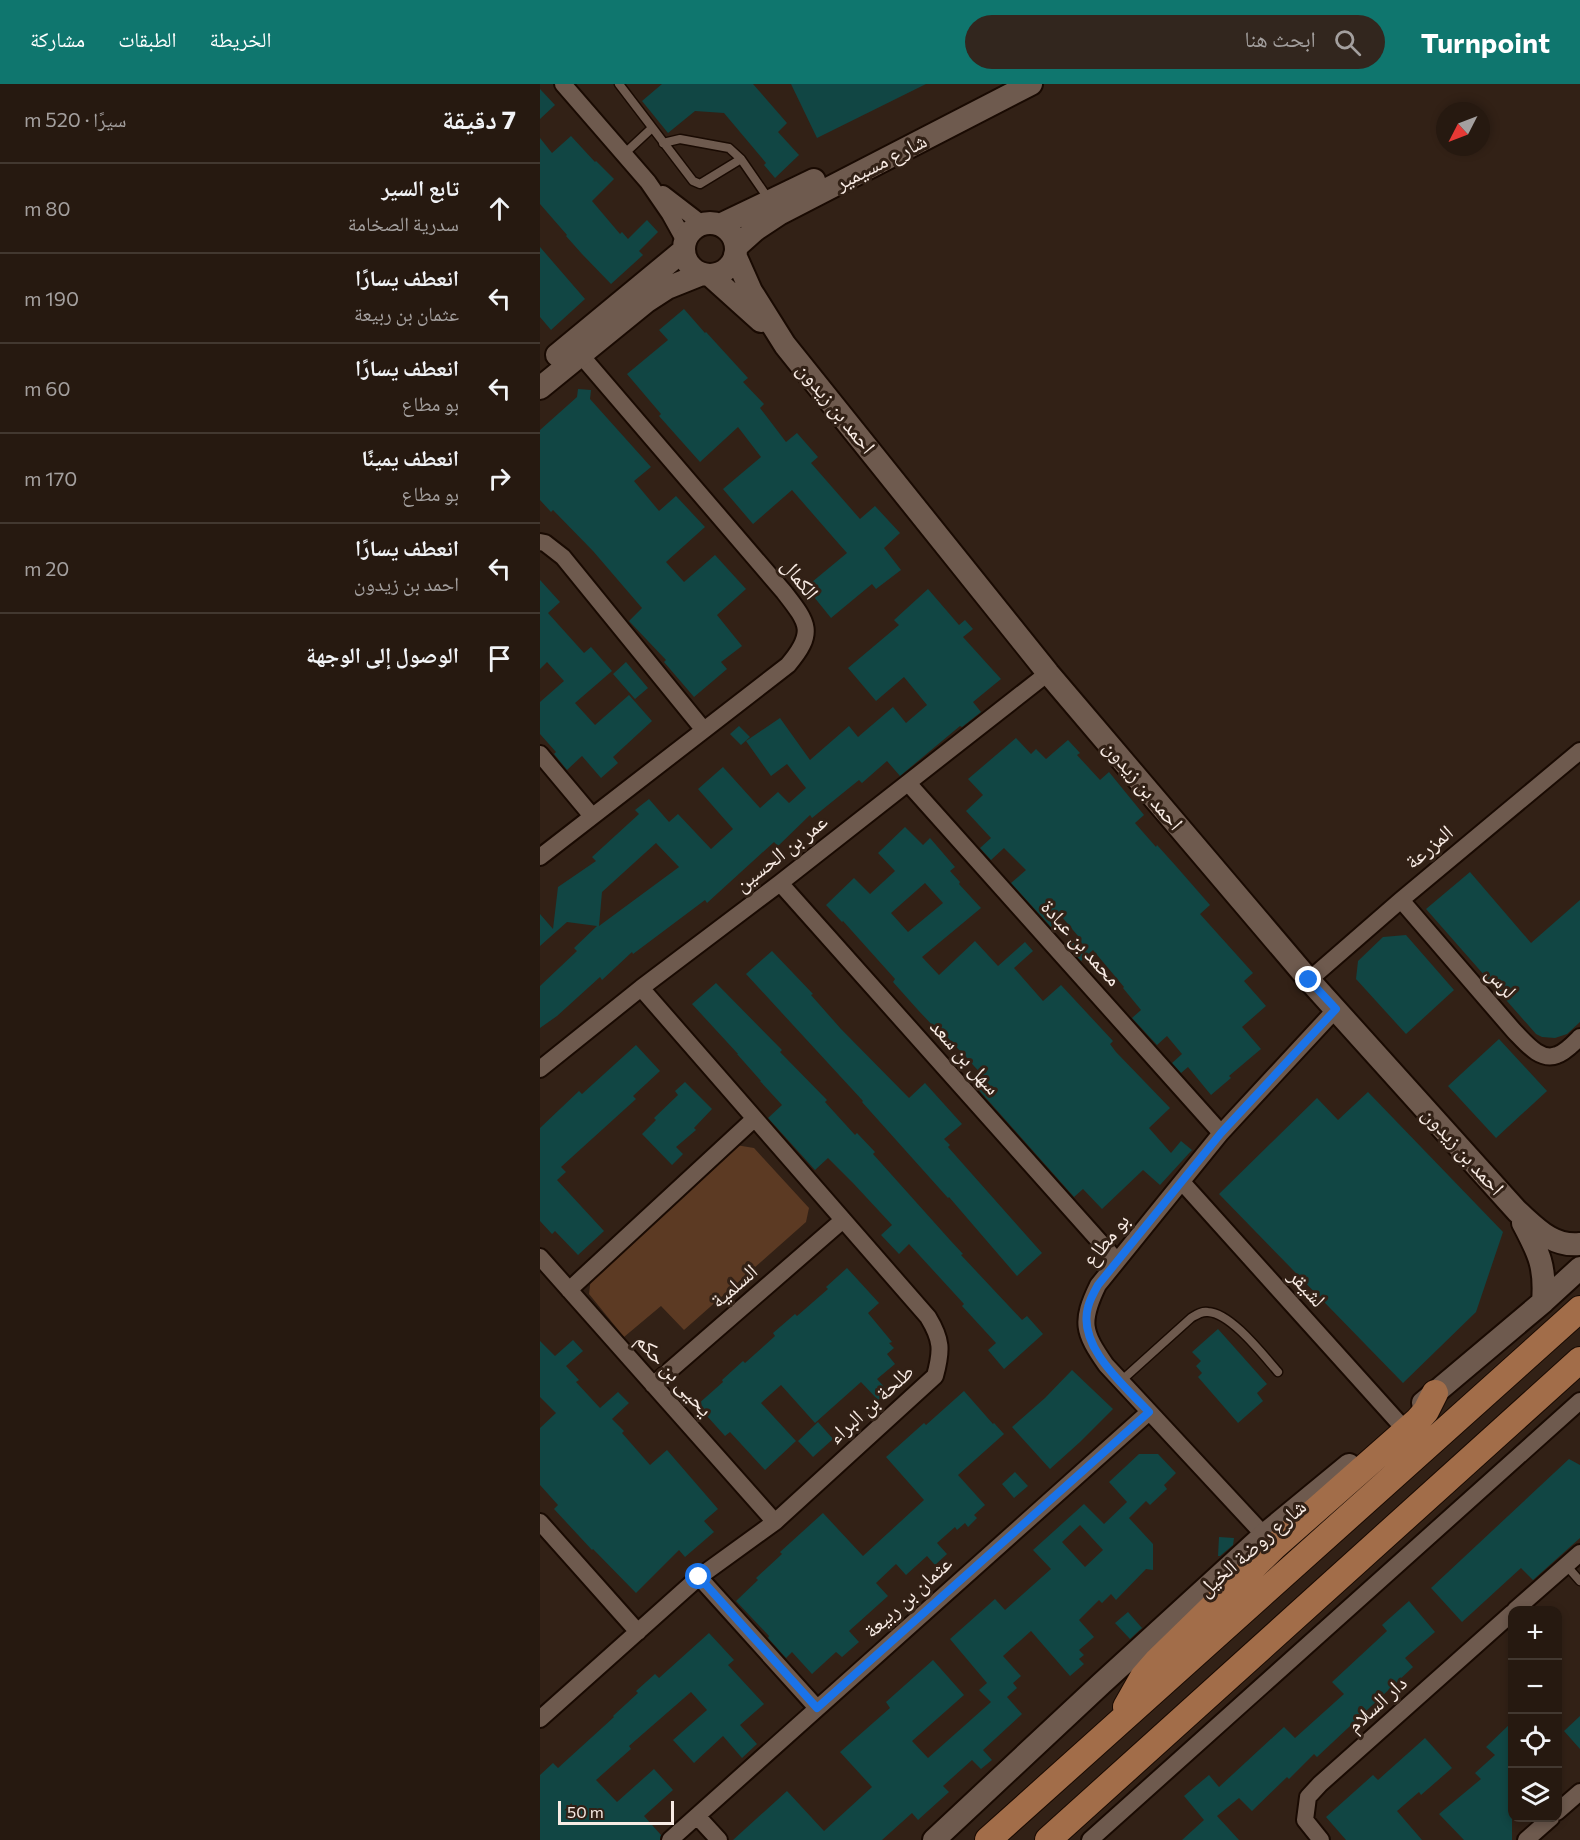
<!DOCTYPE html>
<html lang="ar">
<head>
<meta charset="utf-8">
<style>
	body { margin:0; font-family:Commissioner,"Noto Naskh Arabic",sans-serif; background:#32261e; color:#f1f3f6; direction:rtl }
	.controls { position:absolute; right:18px; bottom:18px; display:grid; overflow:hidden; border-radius:12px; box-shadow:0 3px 9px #0003 }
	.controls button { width:54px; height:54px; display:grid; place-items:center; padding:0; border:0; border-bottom:2px solid #423830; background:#261910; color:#f1f3f6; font:30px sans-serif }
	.compass { position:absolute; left:896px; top:18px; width:54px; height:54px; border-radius:50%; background:#261910; box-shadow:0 3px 9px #0003; rotate:228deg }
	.scale { position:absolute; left:18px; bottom:15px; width:116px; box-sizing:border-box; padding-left:6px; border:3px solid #f8ebe4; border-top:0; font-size:16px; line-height:21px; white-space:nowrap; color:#f8ebe4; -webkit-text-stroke:4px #322116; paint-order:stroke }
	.stop { position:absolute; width:18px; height:18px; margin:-14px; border:4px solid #1a73e8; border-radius:50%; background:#fff }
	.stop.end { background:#1a73e8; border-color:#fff; box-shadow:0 2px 6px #0008 }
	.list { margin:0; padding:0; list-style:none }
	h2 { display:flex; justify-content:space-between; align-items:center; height:78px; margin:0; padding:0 24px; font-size:26px }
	h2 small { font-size:20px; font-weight:400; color:#a4a09f }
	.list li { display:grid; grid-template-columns:39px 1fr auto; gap:18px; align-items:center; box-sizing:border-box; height:90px; padding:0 24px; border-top:2px solid #423830 }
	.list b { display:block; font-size:22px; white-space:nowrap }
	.list p { margin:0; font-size:20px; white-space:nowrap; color:#a4a09f }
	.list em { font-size:20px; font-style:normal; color:#a4a09f }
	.icon { flex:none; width:33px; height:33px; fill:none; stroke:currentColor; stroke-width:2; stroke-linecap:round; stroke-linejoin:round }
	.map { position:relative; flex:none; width:1040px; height:1756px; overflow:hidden; direction:ltr }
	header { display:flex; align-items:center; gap:36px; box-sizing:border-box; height:84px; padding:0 30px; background:#0f766e; color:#fff }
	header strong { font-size:28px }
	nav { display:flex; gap:33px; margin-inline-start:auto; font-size:21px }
	.search { width:420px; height:54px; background:#32261e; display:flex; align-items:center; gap:15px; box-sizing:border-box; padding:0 21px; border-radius:33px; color:#a4a09f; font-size:22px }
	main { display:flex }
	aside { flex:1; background:#261910 }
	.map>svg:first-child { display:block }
</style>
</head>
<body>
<header>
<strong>Turnpoint</strong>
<div class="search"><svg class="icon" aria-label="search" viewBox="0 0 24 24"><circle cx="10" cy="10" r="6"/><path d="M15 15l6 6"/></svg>ابحث هنا</div>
<nav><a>الخريطة</a><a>الطبقات</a><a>مشاركة</a></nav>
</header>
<main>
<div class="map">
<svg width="1040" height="1756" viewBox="0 0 1040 1756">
	<rect width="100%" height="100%" fill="#322116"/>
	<!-- green -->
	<path fill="#5c3a23" d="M196,1061L214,1064L269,1124L266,1138L144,1246L121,1222L84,1253L49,1210L51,1193Z"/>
	<!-- building -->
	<path fill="#114644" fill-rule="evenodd" d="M122,0H213L247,39L238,48L259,71L235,94L224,81L226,79L184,29L155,27L128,49L102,17Z
		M251,0H386L277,54Z
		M0,5L15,21L0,35Z
		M31,52L55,78L56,77L74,95L52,117L80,150L82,148L88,155L107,136L118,148L99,167L103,171L71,200L42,170L26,152L27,151L0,120V54L12,69Z
		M0,163L45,215L11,246L0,233Z
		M144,225L165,249L166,248L208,294L203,298L224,320L220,324L246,358L257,349L278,373L271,379L320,435L335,422L360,449L344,464L361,486L336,505L332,500L291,534L266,503L307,469L299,460L252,406L213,440L183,405L221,373L198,343L160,378L119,332L121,330L87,290L128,256L119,246Z
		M38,305L51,306L50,315L111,383L94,397L119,427L136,412L165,443L126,478L144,498L175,471L206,505L177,531L202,562L181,578L187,585L154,613L124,578L126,576L89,537L102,524L53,467L13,426L11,428L0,416V346L37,313Z
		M0,496L20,518L8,529L44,569L51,563L72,587L35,619L55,641L89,611L112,637L73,673L78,679L61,694L42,672L27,686L14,670L16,668L0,650V618L24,597L7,578L0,585Z
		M388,505L419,541L425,536L433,545L423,553L461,595L433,618L441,628L422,643L420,642L360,692L347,677L322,699L319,696L272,734L270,731L238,762L234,758L167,819L165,816L93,870L92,868L62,896L60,893L17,932L0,944V902L37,867L34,864L57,842L27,838L0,862V830L13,845L18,803L56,777L52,773L99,730L95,726L109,715L129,738L138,730L171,765L193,745L158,705L183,683L220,724L238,708L249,719L266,704L247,680L231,692L206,657L240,634L270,676L309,642L318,653L353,623L366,639L387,621L364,593L336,617L308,584L359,541L354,536ZM116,759L139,783L59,842L62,808Z
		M86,578L108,604L95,615L73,590Z
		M199,642L210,653L201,661L190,650Z
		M476,654L491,670L496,665L506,675L528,656L540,669L537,671L560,696L569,688L604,731L595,739L616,763L617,761L635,781L670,821L660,830L713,889L704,897L726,922L702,943L721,965L689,992L691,994L671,1011L648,983L641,989L632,979L642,970L627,952L617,961L592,934L601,926L583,904L584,903L553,866L541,877L527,862L538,852L522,833L511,843L471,799L486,786L464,764L451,776L440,764L451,754L426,727L443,711L428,695Z
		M365,743L383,761L390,754L415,783L410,787L420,798L419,800L441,824L382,873L399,891L435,857L458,882L485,858L493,867L474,884L503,917L521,901L573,957L570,960L576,968L630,1024L609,1044L631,1069L641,1057L652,1066L620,1101L603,1086L562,1125L543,1105L534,1113L437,1004L446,995L397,942L395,944L378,926L353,898L355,895L303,837L302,838L286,821L314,794L330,810L355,787L338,769ZM385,799L403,819L368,848L351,829Z
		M930,788L991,859L1040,816V938L1027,950L1015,954L1002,953L996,950L886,825Z
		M866,851L914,906L866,950L816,895L818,877L843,853Z
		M232,867L273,910L271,911L301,945L369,1014L385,999L422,1040L404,1055L410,1061L408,1063L502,1169L477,1192L409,1113L408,1114L322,1018L323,1017L206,890Z
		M176,899L242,966L240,968L287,1016L285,1018L315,1051L317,1049L335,1068L333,1070L410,1156L423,1170L421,1171L482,1236L487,1232L503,1250L464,1285L448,1266L456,1259L422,1222L424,1220L369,1160L359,1170L341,1151L352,1141L313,1099L288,1074L275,1086L228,1034L242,1021L220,997H221L197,970H198L152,920Z
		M959,955L1007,1007L956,1054L908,1002Z
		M96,961L120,987L93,1012L96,1015L21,1083L26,1088L17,1096L64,1147L38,1171L15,1147L12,1150L0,1137V1044L39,1007L42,1010Z
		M145,998L172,1025L154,1044L156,1046L136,1063L143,1070L132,1081L102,1050L116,1036L114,1034L138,1011L135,1007Z
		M828,1008L963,1148L936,1228L863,1299L679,1110L777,1014L798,1036Z
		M307,1184L339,1219L328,1229L352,1258L349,1259L354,1264L347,1270L355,1280L337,1295L348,1307L338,1316L321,1298L275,1339L241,1301L221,1319L256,1357L225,1386L190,1348L185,1352L157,1321L183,1298L182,1296L203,1277L205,1279L235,1252L233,1249L255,1230L257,1232L288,1205L286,1203Z
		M678,1245L727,1300L717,1309L723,1317L698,1339L658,1293L662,1289L656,1282L661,1277L652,1268Z
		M33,1256L43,1267L26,1282L39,1296L36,1298L60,1324L78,1308L89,1319L72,1335L84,1347L82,1349L110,1381L127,1366L178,1425L164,1437L174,1448L145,1473L139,1466L96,1509L53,1465L52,1466L14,1425L18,1421L0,1401V1344L16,1329L0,1313V1257L15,1272Z
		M532,1286L573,1325L540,1358L510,1385L472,1343L505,1314Z
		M424,1307L453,1340L454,1339L464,1350L418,1391L445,1421L434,1431L437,1434L428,1443L425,1439L417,1446L415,1443L397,1459L407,1470L395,1481L387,1472L366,1491L356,1480L336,1499L348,1512L309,1547L319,1558L302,1573L296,1568L272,1590L252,1568L246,1574L228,1554L229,1552L196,1517L218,1496L216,1494L242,1470L240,1468L283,1429L323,1472L384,1416L346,1373L384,1339L386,1341Z
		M278,1338L293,1355L273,1373L258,1357Z
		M599,1370H618L636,1389L624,1401L627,1405L610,1421L606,1417L589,1434L613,1460V1486L606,1485L576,1516L571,1510L562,1519L559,1516L539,1536L554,1553L539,1566L544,1571L539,1575L544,1580L530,1592L491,1547L463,1572L481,1592L473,1599L477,1604L467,1613L482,1630L443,1666L452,1676L441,1685L432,1676L403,1702L409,1708L378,1736L372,1729L342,1756H193L247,1707L284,1747L332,1703L300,1668L350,1624L346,1618L393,1576L424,1611L372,1657L388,1674L451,1618L439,1606L447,1599L410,1555L455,1515L465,1526L511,1485L493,1466L544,1420L564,1440L587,1418L569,1398ZM540,1441L563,1466L545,1483L522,1458Z
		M1029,1375L1040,1381V1454L993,1496L981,1484L922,1538L891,1504Z
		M475,1388L488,1402L474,1414L462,1400Z
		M679,1453L694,1454L693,1461L680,1472H678Z
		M869,1517L895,1548L865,1574L873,1583L777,1673L774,1670L749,1695L747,1693L712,1727L699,1714L677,1732L699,1756H642L664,1736L644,1712L669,1691L679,1703L744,1643L755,1654L804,1610L792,1598L847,1547L842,1541Z
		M588,1528L602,1544L590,1555L575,1539Z
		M169,1549L194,1576L188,1581L224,1620L200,1641L217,1660L202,1674L183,1652L154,1679L133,1656L167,1626L151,1608L89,1662L91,1665L56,1696L77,1718L114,1685L133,1706L104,1732L121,1751L120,1756H0V1691L13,1679L18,1684L74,1633L73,1632L98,1609L96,1607L115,1590L119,1594Z
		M1040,1632V1665L1024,1647Z
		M972,1638V1756H924L899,1730L941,1695L935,1689L955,1671L946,1663Z
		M885,1654L912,1684L881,1711L879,1708L857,1727L882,1756H806L786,1733L833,1691L838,1696Z"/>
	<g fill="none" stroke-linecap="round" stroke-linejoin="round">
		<!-- lane casing -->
		<g stroke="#190a02" stroke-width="11">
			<path id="lane" d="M79,0L153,97L160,100L201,75
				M123,59L140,55L189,64L201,75L230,117
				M84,70L112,44
				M581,1297L651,1234C656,1231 661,1227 668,1228C691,1229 723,1271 738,1288
				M1026,1481L1040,1497"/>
		</g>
		<!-- street casing -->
		<g stroke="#190a02" stroke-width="20">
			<path id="street" d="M23,0L108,98L130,130L145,157
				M123,110L162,140
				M0,458L5,459L23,473L163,645
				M0,670L52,732
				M368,699L681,1049
				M0,773L248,581C276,548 268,539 244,508L33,262
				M240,799L577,1177
				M861,816L974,947C985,958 1000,978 1017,971C1026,968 1034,959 1040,953
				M769,896L861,816L1040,667
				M0,985L101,904L240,799L508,589
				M642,1098L859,1339
				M0,1173L235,1438
				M29,1206L214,1035
				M113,1301L303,1136
				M0,1438L98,1548
				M724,1451L566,1281C543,1248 540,1238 558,1201L681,1049L796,925
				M159,1493L277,1624
				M975,1526L1040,1469
				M0,1635L159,1493L235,1438L395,1292C402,1266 402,1256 388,1233L101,904
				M1017,1728L1040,1708
				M157,1732L179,1756
				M130,1756L609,1328
				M550,1756L1040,1317
				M781,1756L765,1736L768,1713L780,1700L972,1529
				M986,1756L1011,1734"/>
		</g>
		<!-- secondary casing -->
		<g stroke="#190a02" stroke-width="26">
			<path id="secondary" d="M144 165a26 26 0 1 1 52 0a26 26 0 1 1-52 0Z
				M180,141L274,96
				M196,163L215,146L239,130L491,0
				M195,171L211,207L245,261L508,589L769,896L977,1127C996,1144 1012,1163 1040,1160
				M171,192L221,237
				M17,271L144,166
				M0,304L107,217L127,204L162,190
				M983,1139C999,1169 1006,1183 1003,1218
				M883,1319L1003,1218L1040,1184
				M394,1756L561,1600L724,1451L809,1381"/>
		</g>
		<!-- primary casing -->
		<g stroke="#190a02" stroke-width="28">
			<path id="primary" d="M586,1623L603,1593L617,1577L735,1462L878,1336L886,1327L895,1309
				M448,1756L1040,1225
				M508,1756L1040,1276"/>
		</g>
		<!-- lane -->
		<use href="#lane" stroke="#6e5a4e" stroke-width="8"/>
		<!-- street -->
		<use href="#street" stroke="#6e5a4e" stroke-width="16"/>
		<!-- secondary -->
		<use href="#secondary" stroke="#6e5a4e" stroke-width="22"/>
		<!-- primary -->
		<use href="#primary" stroke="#a26d49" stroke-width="26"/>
	</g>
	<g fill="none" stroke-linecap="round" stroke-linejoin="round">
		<!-- route -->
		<path stroke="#1a73e8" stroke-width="8" d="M159,1493L277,1624L609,1328C585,1302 537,1263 548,1223C550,1215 554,1208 558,1201L681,1049L796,925L769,896"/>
	</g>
	<g text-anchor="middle" stroke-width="6" stroke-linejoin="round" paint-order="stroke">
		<!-- street labels -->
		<g font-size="21" fill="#f8ebe4" stroke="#322116">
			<text transform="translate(341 78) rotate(-27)" y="7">شارع مسيمير</text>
			<text transform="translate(296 324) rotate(51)" y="7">احمد بن زيدون</text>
			<text transform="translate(260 495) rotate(52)" y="7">الكمال</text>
			<text transform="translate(603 701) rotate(50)" y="7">احمد بن زيدون</text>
			<text transform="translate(889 763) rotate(-40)" y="7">المزرعة</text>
			<text transform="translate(241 769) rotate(-38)" y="7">عمر بن الحسين</text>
			<text transform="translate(541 859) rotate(48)" y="7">محمد بن عبادة</text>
			<text transform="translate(961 898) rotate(49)" y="7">لرس</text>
			<text transform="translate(425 973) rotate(48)" y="7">سهل بن سعد</text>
			<text transform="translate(923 1067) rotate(48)" y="7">احمد بن زيدون</text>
			<text transform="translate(566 1156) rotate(-51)" y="7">بو مطاع</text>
			<text transform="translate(194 1202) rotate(-41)" y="7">السلمية</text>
			<text transform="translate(767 1204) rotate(48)" y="7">لشيقر</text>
			<text transform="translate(134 1291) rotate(48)" y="7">يحيى بن حكم</text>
			<text transform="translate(331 1320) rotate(-42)" y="7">طلحة بن البراء</text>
			<text transform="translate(712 1464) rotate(-41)" y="7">شارع روضة الخيل</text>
			<text transform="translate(368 1513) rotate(-42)" y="7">عثمان بن ربيعة</text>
			<text transform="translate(837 1620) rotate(-42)" y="7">دار السلام</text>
		</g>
	</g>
</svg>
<div class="controls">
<button>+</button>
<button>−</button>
<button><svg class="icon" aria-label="locate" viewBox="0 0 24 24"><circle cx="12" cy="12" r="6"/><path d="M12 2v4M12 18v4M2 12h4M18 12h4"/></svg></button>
<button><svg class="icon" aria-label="layers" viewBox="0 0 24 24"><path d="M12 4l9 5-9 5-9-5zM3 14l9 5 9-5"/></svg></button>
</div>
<svg class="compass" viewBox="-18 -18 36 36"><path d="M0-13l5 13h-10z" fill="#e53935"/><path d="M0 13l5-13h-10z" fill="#a4a09f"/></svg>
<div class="scale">50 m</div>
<div class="stop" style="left:159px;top:1493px"></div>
<div class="stop end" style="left:769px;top:896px"></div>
</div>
<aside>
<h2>7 دقيقة<small>سيرًا · 520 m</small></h2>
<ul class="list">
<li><svg class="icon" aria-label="ahead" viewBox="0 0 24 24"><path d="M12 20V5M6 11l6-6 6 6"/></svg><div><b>تابع السير</b><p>سدرية الصخامة</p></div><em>80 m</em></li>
<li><svg class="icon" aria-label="left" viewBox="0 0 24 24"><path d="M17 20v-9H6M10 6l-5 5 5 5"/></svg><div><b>انعطف يسارًا</b><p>عثمان بن ربيعة</p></div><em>190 m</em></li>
<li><svg class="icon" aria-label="left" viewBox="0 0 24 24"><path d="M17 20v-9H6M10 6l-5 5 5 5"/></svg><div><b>انعطف يسارًا</b><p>بو مطاع</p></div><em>60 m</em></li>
<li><svg class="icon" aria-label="right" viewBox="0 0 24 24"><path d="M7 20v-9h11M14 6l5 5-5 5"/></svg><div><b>انعطف يمينًا</b><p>بو مطاع</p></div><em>170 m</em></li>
<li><svg class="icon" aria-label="left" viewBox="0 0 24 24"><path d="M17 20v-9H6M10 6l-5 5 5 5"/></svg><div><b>انعطف يسارًا</b><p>احمد بن زيدون</p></div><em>20 m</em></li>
<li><svg class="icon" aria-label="arrive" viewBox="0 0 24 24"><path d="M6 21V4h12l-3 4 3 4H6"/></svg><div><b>الوصول إلى الوجهة</b></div></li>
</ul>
</aside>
</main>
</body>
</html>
